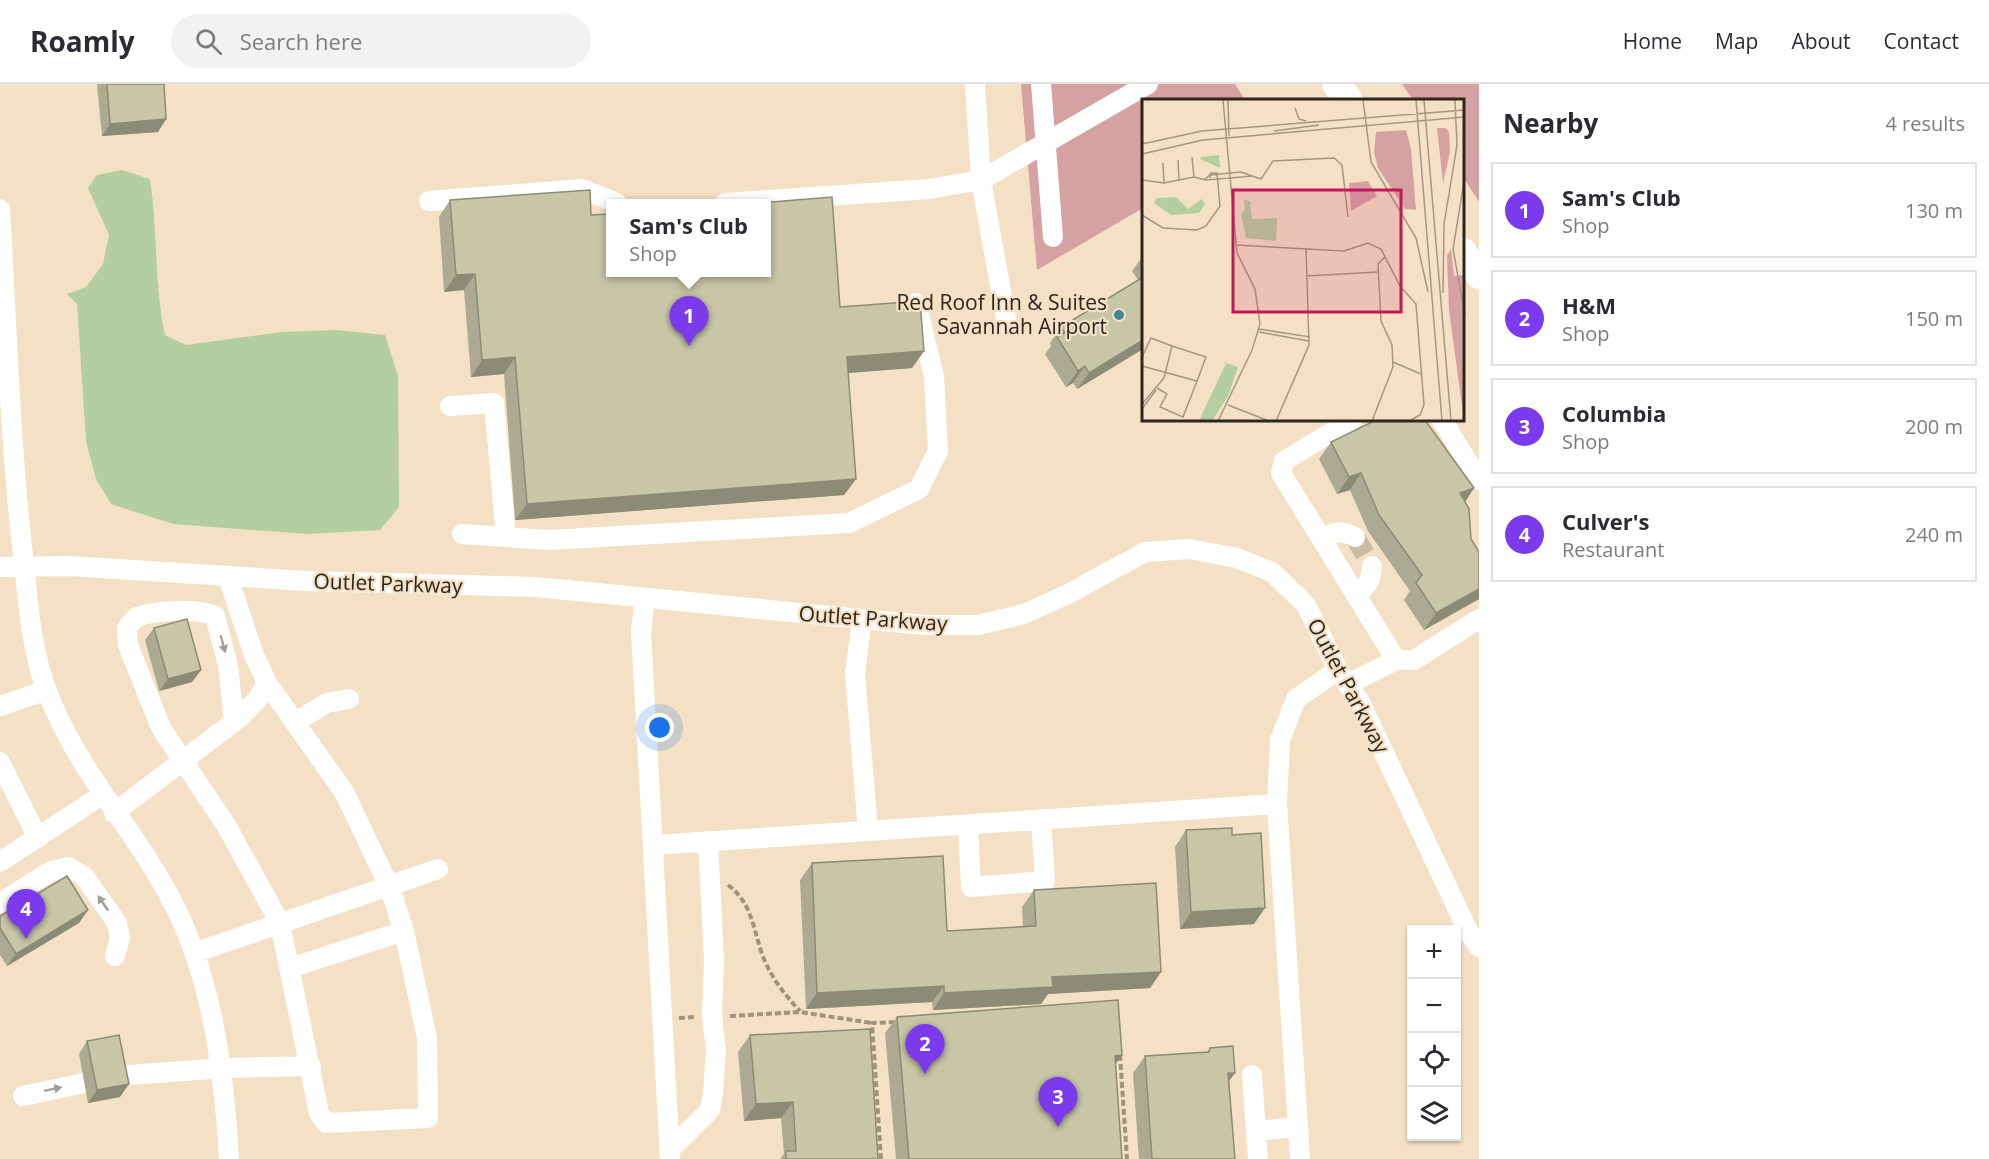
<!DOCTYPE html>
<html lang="en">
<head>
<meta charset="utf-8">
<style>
	body { margin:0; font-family:"Open Sans",sans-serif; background:#f2f2f3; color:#2b2b33 }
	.controls { position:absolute; right:18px; bottom:18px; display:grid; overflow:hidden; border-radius:0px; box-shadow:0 2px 4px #0004 }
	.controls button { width:54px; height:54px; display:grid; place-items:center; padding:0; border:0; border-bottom:2px solid #e1e1e2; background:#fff; color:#2b2b33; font:30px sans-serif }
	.you { position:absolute; left:660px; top:644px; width:21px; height:21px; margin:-15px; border:4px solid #fff; border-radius:50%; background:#1a73e8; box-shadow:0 0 0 9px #1a73e833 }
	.badge { display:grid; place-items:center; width:39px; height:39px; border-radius:50%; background:#7c3aed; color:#fff; font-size:20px; font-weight:700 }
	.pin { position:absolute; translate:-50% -50px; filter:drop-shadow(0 2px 3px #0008) }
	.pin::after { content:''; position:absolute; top:32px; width:21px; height:18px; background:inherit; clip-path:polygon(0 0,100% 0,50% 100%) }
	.popup { position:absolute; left:606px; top:115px; width:165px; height:78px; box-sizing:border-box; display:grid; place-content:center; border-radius:0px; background:#fff; filter:drop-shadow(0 2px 4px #0005); font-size:20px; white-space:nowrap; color:#7c7c81 }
	.popup b { font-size:22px; color:#2b2b33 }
	.popup::after { content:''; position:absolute; left:50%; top:100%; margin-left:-12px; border:12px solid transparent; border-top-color:#fff }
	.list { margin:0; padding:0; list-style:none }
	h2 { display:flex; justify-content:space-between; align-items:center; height:78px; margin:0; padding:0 24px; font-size:26px }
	h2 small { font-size:20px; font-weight:400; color:#7c7c81 }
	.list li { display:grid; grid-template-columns:39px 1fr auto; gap:18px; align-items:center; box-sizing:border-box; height:96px; margin:0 12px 12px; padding:0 12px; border:2px solid #e1e1e2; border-radius:0px }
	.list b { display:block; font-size:22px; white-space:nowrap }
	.list p { margin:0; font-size:20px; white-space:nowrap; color:#7c7c81 }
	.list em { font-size:20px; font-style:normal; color:#7c7c81 }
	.icon { flex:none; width:33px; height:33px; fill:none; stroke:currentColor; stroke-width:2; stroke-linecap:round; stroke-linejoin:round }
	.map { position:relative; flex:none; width:1479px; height:1075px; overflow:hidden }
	header { display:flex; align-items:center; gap:36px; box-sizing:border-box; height:84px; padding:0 30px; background:#fff; border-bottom:2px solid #e1e1e2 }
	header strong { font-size:28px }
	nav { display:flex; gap:33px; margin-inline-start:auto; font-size:21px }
	.search { width:420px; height:54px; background:#f2f2f3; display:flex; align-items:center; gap:15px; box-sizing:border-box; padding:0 21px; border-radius:33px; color:#7c7c81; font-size:22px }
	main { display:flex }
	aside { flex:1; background:#fff }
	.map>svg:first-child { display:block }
</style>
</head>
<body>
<header>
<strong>Roamly</strong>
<div class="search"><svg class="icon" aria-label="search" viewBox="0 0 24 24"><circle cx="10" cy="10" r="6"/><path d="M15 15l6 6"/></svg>Search here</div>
<nav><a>Home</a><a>Map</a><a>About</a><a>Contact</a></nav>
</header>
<main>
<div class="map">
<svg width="1479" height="1075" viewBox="0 0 1479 1075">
	<rect width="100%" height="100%" fill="#f4e0c5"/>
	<!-- green -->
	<path fill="#d5a1a1" d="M1021,0H1235L1245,16H1143V124L1037,186Z
		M1402,0H1479V118L1463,93L1462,16H1413Z"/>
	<!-- water -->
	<path fill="#b4cf9f" d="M122,86L150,95C158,147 154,200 165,251L186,261L281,248L337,246L385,251L398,292L399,423L380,446L308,450L173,440L111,420L96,395L86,357L77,220L67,210L86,203L103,180L109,151L88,104L97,91Z"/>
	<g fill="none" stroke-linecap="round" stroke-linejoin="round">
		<!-- minor-tunnel -->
		<path stroke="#ccbba3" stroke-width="20" stroke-dasharray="20 10" stroke-linecap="butt" d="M1355,453L1372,482"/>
		<!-- path -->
		<path stroke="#a1927e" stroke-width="4" stroke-dasharray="6 3" stroke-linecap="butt" d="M728,801C752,819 753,844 762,870C770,892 784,910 800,927
			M730,932L800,928L872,939
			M679,934L695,933
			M1120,971L1127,1075
			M881,1075L872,939L898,938"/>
		<!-- minor -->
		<path stroke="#fff" stroke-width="20" d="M975,0L981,96L1007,240
			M1041,0L1053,153
			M429,117L582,105L617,119
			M725,119L929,105L981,96L1148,0
			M0,125C7,243 10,362 24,480C28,518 31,556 42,593C72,685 137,744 177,827C214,904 224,990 229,1075
			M450,322L494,319L506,453
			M1352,336L1284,377L1281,389L1396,576
			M1442,336L1479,396
			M462,450L549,456L849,439L919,405L938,367L934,292L916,219
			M1322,455C1335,447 1341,446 1355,453
			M0,483L69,482L307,497L536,503L862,535L925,541H978L1024,530L1070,509L1145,468L1189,465L1237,474L1272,488L1306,521L1338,586L1360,618L1468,847L1479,863
			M1356,510C1368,502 1371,497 1372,482
			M645,514L641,548L670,1075
			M862,535L855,589L868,747
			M267,599L344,708L389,802L404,847L290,884
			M1348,600L1396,576H1414L1479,535
			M0,622L47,606
			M234,637L228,581L215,532C198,524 155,526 137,533C134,535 130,540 127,544L128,561L161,644L226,741L280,839L319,1029L326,1039L428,1034L427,954L404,847
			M295,638L327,619L349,615
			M0,678L38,754
			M114,729L239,634L257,616L267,599L254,571L228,493
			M968,740L971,803L1045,797L1041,735
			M654,761L1277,720
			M0,778L102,711
			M0,819L51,787L69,783L84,792L117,839L120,854L115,872
			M194,869L438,785
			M1252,991L1258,1075
			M116,992L223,984L311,982
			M23,1012L84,999
			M1256,1047L1298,1043
			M669,1067L710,1026L713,1009L716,966L712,932L714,875L708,757
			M1300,1075L1277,720L1280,656L1296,615L1338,586"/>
		<!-- highway -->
		<path stroke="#fff" stroke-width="28" d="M1336,0L1349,16
			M1462,167L1479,191"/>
	</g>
	<!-- wall -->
	<path fill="#acaa90" d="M97,0H164L166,35L158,48L102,52Z
		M450,116L591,131L840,223L924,267L912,284L848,289L856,395L844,411L515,436L504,290L471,293L464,206L444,208L439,133Z
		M1143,172V265L1077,305L1073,299L1066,303L1045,270L1051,262L1050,259L1061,243L1138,196L1132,187Z
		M1331,358L1474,404L1465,418L1471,455L1479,468V515L1424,546L1404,516L1410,507L1368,447L1350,406L1337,410L1319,375Z
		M154,544L192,598L159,607L145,556Z
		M1186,746L1254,840L1180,845L1175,763Z
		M812,779L947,847L1023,843L1022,823L1034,806L1161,888L1150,904L1048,910L1041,920L933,926L932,918L806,925L800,796Z
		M88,826L79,839L7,882L0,871V832Z
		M897,933L1115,980L1122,1075H896L885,949Z
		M750,951L878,1075H780L784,1070L781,1034L744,1037L738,968Z
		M87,957L120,1013L88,1019L79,970Z
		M1210,964L1229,997L1235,1075H1139L1133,989L1145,972L1207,968Z"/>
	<!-- shaded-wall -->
	<path fill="#8c8b75" d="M166,35L158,48L102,52L110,40Z
		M475,190L464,206L444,208L456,191Z
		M1143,256V265L1077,305L1089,289Z
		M924,267L912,284L835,290L847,273Z
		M515,273L504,290L471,293L482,276Z
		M1085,282L1073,299L1066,303L1078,287Z
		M1361,389L1350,406L1337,410L1349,393Z
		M856,395L844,411L515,436L527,420Z
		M1474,404L1463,421L1460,409Z
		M1479,505V515L1424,546L1436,529Z
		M201,586L192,598L159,607L168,595Z
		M1265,824L1254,840L1180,845L1191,828Z
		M88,826L79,839L7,882L16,870Z
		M1161,888L1150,904L1048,910L1041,920L933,926L944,909L1052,893Z
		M944,902L932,918L806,925L817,909Z
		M1122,971L1110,988L1115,972Z
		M1228,989H1235L1223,1005Z
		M129,1000L120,1013L88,1019L97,1006Z
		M793,1018L781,1034L744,1037L756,1020Z"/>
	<!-- building -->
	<path fill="#c8c6a7" stroke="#8c8b75" stroke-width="1.5" d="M107,0H164L166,35L110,40Z
		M590,106L591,131L611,130V189H767V120H745L832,113L840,223L920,217L924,267L847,273L856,395L527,420L515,273L482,276L475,190L456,191L450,116Z
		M1143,193V256L1089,289L1085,282L1078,287L1057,253L1065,249L1061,243Z
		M1376,336H1425L1474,404L1460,409L1469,425L1471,455L1479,468V505L1436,529L1416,499L1422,491L1379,431L1361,389L1349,393L1331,358Z
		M187,535L201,586L168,595L154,544Z
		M1232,744V751L1261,749L1265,824L1191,828L1186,746Z
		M943,772L947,847L1036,842L1034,806L1156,799L1161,888L1052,893L1053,903L944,909V902L817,909L812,779Z
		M67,792L88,826L16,870L0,844V832Z
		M1118,916L1122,971L1115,972L1122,1075H909L897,933Z
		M870,945L878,1075H786V1067H796L793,1018L756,1020L750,951Z
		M119,951L129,1000L97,1006L87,957Z
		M1233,962L1235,989H1228L1235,1075H1152L1145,972L1209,968L1210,964Z"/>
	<!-- one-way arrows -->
	<defs><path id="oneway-solid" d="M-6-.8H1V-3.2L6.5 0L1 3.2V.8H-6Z" transform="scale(1.5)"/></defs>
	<g fill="#a19d99">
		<use href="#oneway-solid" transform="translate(223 560) rotate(75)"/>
		<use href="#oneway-solid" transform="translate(103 819) rotate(-124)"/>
		<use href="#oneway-solid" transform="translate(53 1005) rotate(-12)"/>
	</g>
	<!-- markers -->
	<circle fill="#448697" stroke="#f4e0c5" stroke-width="2" cx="1119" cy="231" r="6"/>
	<g text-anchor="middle" stroke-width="4.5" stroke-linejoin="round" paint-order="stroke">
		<!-- poi labels -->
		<g font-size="21" fill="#2e261c" stroke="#f4e0c5" text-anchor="end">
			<text x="1107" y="226">Red Roof Inn &amp; Suites<tspan x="1107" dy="24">Savannah Airport</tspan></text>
		</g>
		<!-- street labels -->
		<g font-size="21" fill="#2e261c" stroke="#f4e0c5">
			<text transform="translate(388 500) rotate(2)" y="7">Outlet Parkway</text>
			<text transform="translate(873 535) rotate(4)" y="7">Outlet Parkway</text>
			<text transform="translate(1348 602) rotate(62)" y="7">Outlet Parkway</text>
		</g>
	</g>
	<!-- overview -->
	<g transform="translate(1142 15)">
		<rect width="322" height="322" fill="#f4e0c5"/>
		<path d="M295,29H304L307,33L308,53L301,84ZM264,31L269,50L274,111L263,110L236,69L232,53L234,33ZM226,82L235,97L209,112L207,84ZM309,150L312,177L322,176V322L307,211L305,157Z" fill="#d5a1a1"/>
		<path d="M77,56L78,69L58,60L59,58ZM34,98L46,110L60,100L63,105L57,114L29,116L12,104L15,99ZM102,101L108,102L110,120L135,119L134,142L104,139L99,115L103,111ZM84,264L96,268L86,297L70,322H57Z" fill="#b4cf9f"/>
		<path fill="none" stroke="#a59681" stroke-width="1.5" d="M86,1L87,37M221,1L229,63L274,139L286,193M274,1L300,322M282,1L309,322M153,9L157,20L164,22M132,32L177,26M0,45L60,32L323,11M0,55L61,41L323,18M50,58L52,78M36,61L37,82M21,64L22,84M323,77L311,150L323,216M0,81L22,84L52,78L64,81L111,77M62,81L68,76L99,73L119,80L131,62L192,59L200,66L206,118M0,116L21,129L55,131L64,127L78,107L75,74H69L68,79M94,146L202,152L226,144L239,150L258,187L274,205L282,306L278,316L267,322M165,177L235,173M301,194L302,125L315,46L313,1M117,230L168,238M117,233L167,242M0,258L9,239L30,247L22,279L0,305M251,263L279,275M0,267L55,282L64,258L30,247M15,289L25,295L18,308L41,318L55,282M86,306L127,322M0,310L14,291M76,322L110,251L118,225L113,190L95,154L81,1M134,322L167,246L164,149M230,322L251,268L250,246L239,222L236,165L243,158"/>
		<path fill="#c2185b" fill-opacity="0.15" stroke="#c2185b" stroke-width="3" d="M91,91H259V213H91Z"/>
		<rect width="322" height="322" fill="none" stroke="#2e261c" stroke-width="3"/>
	</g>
</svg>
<div class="controls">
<button>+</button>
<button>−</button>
<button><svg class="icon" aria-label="locate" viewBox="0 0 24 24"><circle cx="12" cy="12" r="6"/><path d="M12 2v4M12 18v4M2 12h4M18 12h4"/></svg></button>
<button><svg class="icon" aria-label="layers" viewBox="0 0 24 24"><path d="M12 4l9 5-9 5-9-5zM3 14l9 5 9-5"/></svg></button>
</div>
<div class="you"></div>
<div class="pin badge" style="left:689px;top:262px">1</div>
<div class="popup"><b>Sam's Club</b>Shop</div>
<div class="pin badge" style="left:925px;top:990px">2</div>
<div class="pin badge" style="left:1058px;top:1043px">3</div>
<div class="pin badge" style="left:26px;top:855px">4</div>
</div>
<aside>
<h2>Nearby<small>4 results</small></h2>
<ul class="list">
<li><span class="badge">1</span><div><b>Sam's Club</b><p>Shop</p></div><em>130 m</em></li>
<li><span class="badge">2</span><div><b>H&amp;M</b><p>Shop</p></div><em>150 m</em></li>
<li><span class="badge">3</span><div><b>Columbia</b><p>Shop</p></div><em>200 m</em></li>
<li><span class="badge">4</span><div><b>Culver's</b><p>Restaurant</p></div><em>240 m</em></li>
</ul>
</aside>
</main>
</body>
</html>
